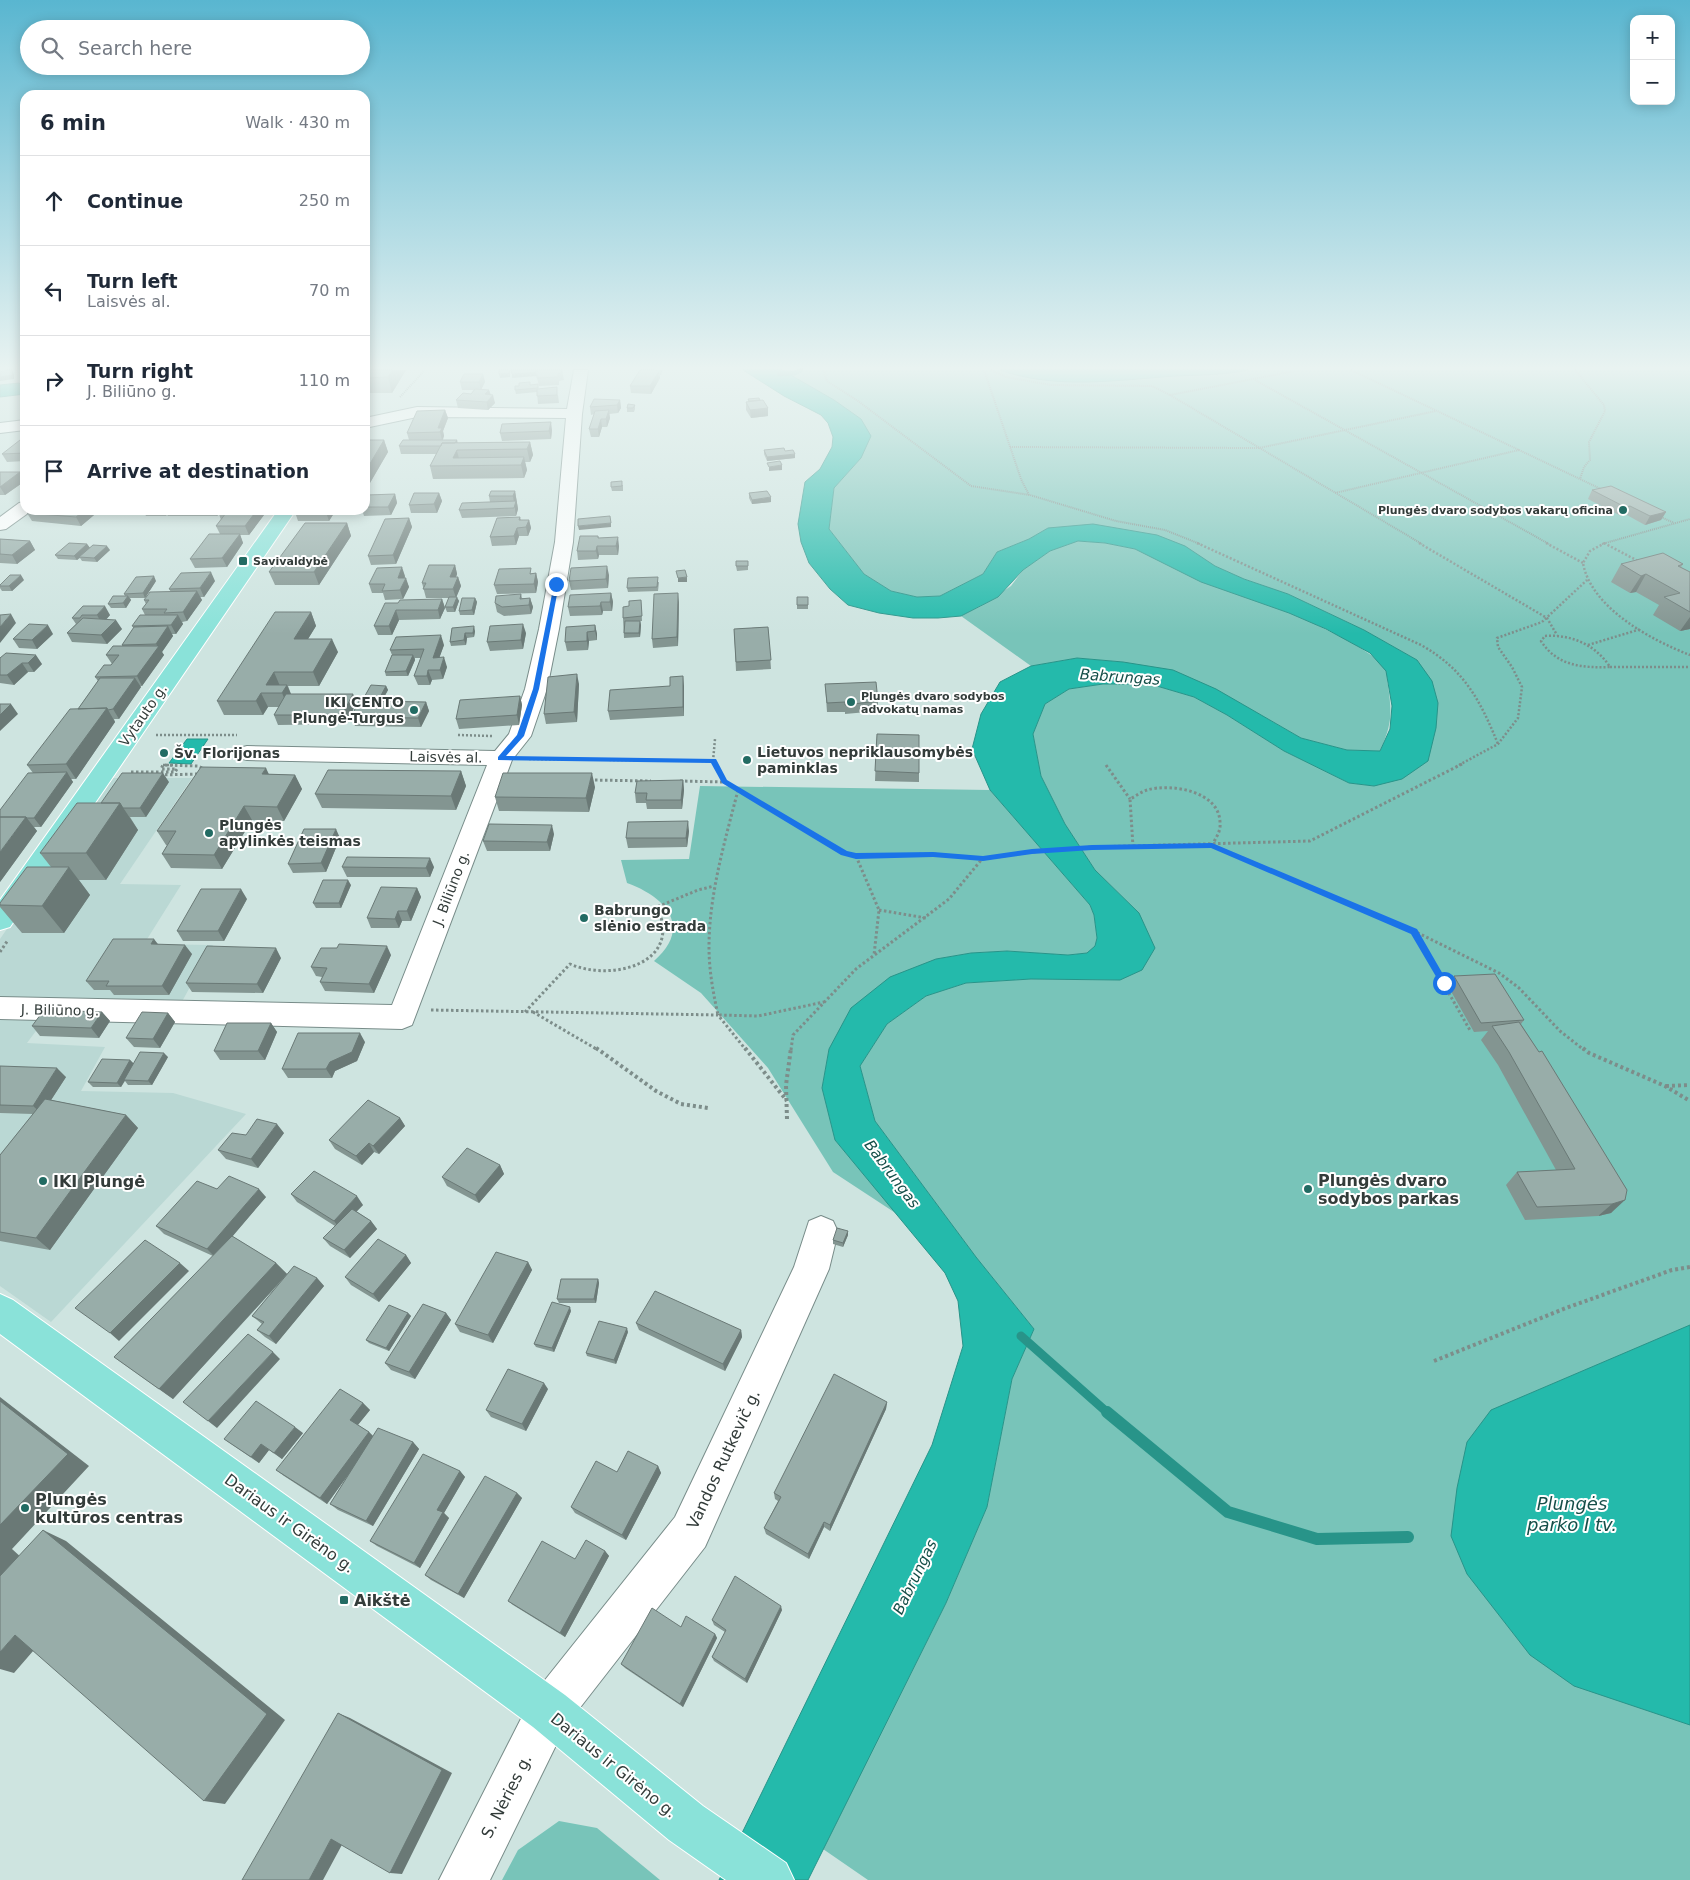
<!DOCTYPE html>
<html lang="en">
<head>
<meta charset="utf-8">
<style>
	body { margin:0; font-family:"DejaVu Sans",sans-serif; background:#f2f2f3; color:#1f2937 }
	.controls { position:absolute; right:15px; top:15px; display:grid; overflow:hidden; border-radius:10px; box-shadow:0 2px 12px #0003 }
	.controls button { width:45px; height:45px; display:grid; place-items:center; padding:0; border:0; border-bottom:1px solid #e0e1e3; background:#fff; color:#1f2937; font:25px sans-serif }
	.stop { position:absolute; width:15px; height:15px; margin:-11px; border:4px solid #1a73e8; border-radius:50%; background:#fff }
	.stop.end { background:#1a73e8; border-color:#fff; box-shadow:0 1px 5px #0008 }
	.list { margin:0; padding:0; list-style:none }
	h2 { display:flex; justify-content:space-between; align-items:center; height:65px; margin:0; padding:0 20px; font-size:21px }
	h2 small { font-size:16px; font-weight:400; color:#747a83 }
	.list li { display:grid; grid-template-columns:32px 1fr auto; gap:15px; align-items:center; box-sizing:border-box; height:90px; padding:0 20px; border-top:1px solid #e0e1e3 }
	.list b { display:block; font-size:19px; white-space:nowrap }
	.list p { margin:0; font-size:16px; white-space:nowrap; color:#747a83 }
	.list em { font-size:16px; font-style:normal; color:#747a83 }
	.icon { flex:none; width:28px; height:28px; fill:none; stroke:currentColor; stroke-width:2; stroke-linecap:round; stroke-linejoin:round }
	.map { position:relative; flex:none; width:1690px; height:1880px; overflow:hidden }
	.search { position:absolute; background:#fff; box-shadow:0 2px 12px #0003; left:20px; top:20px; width:350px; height:55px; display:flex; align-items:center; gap:12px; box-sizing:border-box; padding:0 18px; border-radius:28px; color:#747a83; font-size:19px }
	.panel { position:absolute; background:#fff; box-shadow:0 2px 12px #0003; left:20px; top:90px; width:350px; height:425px; border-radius:15px }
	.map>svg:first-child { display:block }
</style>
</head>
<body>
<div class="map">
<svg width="1690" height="1880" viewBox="0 0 1690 1880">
	<rect width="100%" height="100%" fill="#cee4e0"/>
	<!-- built -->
	<path fill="#bad8d4" d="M111,778H192L120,884L181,885L144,944L213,945L173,1018L47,1016L27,1043L105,1047L81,1091L173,1093L246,1114L51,1322L0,1286V939Z"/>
	<!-- green -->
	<path fill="#78c4b9" d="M782,370H1690V1880H868L823,1849L946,1603L987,1507L1012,1379L1034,1329L976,1257L875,1121L860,1066L887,1024L926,996L966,983L1031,979L1120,980L1139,913L1095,870L1065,824L1041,776L1033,734L1045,704L1069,689L1103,684H1150L1194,697L1227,715L1284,751L1349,783L1374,786L1417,660L1364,630L1288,594L1244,579L1215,566L1185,546L1048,528L1029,539L997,552L983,574L940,596L917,597L891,591L864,574L829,529L834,488L861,458V419L834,400Z
		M1078,541L1105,543L1135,549C1181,571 1368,635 1386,670C1388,674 1387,681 1388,685C1392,715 1392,723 1380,751L1347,750L1301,738L1261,715L1123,662L1077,658L1031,666L961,616L981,606L1011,586L1023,570L1050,551Z
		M700,786L990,790L1090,905L1094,915L1097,938L1095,946L1088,953L1068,955L1007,951L971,953L936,959L829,1049L822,1088L835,1140L897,1214L833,1172L768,1068L701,993L654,961C693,927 666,897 627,883L621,860L689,859Z
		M559,1821L597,1828L660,1880H502L518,1850Z"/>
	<!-- water -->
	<path fill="#24baab" stroke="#289489" d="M743,370H782L834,400L861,419L871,436L861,458L834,488L829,529L864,574L891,591L917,597L940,596L983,574L997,552L1029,539L1048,528L1093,524L1157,535L1185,546L1215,566L1244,579L1288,594L1364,630L1417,660L1432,681L1438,703L1436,728L1428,761L1402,779L1374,786L1349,783L1284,751L1227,715L1194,697L1150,684H1103L1069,689L1045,704L1033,734L1041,776L1065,824L1095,870L1139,913L1155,948L1142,970L1120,980L1031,979L966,983L926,996L887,1024L860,1066L875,1121L976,1257L1034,1329L1012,1379L987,1507L946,1603L808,1880H719L932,1445L963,1346L958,1301L945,1273L835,1140L822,1088L829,1049L851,1008L890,977L936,959L971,953L1007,951L1068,955L1087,953L1095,946L1097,938L1094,915L1090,905L990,790L972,749L981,714L1000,682L1031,666L1077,658L1123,662L1173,670L1216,689L1301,738L1347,750L1380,751L1390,729L1392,706L1386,671L1370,653L1326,629L1289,613L1201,582L1135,549L1105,543L1078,541L1050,551L1023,570L998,597L961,616L938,618H913L879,613L848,605L830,589L809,563L801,542L798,524L805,482L820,469L832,447L833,437L828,423L821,415L784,396Z
		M1000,370H1248C1225,375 1199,375 1175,376C1118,380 1056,390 1000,370Z
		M19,383L25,387V394L0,397V385Z
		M187,739H208L191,764L169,763Z
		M1690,1325V1725L1574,1686L1530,1655L1467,1574L1451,1536L1457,1488L1467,1442L1491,1410Z"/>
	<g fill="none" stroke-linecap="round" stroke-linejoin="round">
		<!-- stream-far2 -->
		<path stroke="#289489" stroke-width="4.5" d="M779,374L795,373L801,370"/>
		<!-- stream-far1 -->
		<path stroke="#289489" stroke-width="9" d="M1021,1336L1109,1414"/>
		<!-- stream -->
		<path stroke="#289489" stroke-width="12" d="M1107,1412L1228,1512L1317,1539L1408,1537"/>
		<!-- minor casing -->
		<g stroke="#788c89" stroke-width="2">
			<path id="minor" d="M574,370H588L582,414L573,542L559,629L547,689L531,736L512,760L412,1025L402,1029L0,1019V997L392,1005L487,765L247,760L239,758L235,753L239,748L247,746L495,751L509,734L525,689L539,629L555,542L566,418L417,417L365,428V418L417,407L567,409Z
				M25,420V430L0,433V423Z
				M25,502V510L31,511L6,529L0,530V517L19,503Z
				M821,1216L833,1221L838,1232L829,1269L705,1547L565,1727L490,1880H439L533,1695L675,1517L794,1267L809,1221Z"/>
		</g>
		<!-- major casing -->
		<g stroke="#fff" stroke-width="2">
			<path id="major" d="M278,510H296L10,927L0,930V900Z
				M0,1294L13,1300L565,1695L703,1806L786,1863L794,1880H726L669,1840L533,1727L0,1334Z"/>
		</g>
		<!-- path-far3 -->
		<path stroke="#7d8d8a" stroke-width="2" stroke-dasharray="1 1" stroke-linecap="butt" d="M823,370L827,381L858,401L971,486L1030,495L1116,521L1165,530L1200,544
			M984,370L1021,479L1029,495
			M991,370L1006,377L1051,385L1152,386L1170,395L1300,370
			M1351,370L1603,490
			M1575,370L1604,405L1605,411L1589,442L1590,460L1584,467L1580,479
			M1255,380L1549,544
			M1170,395L1422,544
			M400,397L425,370
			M1010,447L1259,448L1436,411
			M1335,493L1519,450
			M1661,517L1674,523
			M1602,544L1690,519"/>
		<!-- path-far2 -->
		<path stroke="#7d8d8a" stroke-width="2.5" stroke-dasharray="2 2" stroke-linecap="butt" d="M1197,543L1421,645C1464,669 1480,700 1498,744
			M1419,543L1547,618L1557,635
			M1546,543L1583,563
			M1604,543L1638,561
			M1605,543L1590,551L1583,563C1591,608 1651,640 1690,655
			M1545,636C1571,634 1596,645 1610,667C1582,668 1557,666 1541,641Z
			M1588,645L1641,629
			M1610,667H1690
			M156,735H237
			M458,735L492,736
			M529,759L713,761L715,739
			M713,761L715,765
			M163,765H178
			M1459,765L1498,744L1518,718L1522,687L1512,667L1498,647L1497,638L1542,622L1587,580"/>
		<!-- path-far1 -->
		<path stroke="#7d8d8a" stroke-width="3" stroke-dasharray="2.5 2.5" stroke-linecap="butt" d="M715,764L724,782L844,853L856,856L933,854L983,859L1032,852L1092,847L1310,841L1462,764
			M1106,765L1130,799
			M131,772H175L177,769H161L163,765L198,766L204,769
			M160,775L199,774
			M590,780L651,781
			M680,781L724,782
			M738,790C725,841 709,894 709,947C709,970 713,992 718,1015L758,1016L824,1002
			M1133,847L1130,799C1136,796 1141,792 1147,790C1171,783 1220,791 1220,823C1221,831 1216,838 1212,845L1414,931L1499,973L1519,988L1560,1031L1584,1050
			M856,856L879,910L874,955
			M879,910L926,918
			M1414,932L1471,1032
			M0,952L8,940
			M431,1010L718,1015L746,1050
			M525,1012L570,964C611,982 684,964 657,907L698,890L714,886
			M533,1012L598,1050
			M791,1050L793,1035L856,969L949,899L982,859"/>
		<!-- path -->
		<path stroke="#7d8d8a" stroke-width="4" stroke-dasharray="3 3" stroke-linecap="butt" d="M596,1048L656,1091L681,1104L708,1108
			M745,1048L787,1101
			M1583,1048L1589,1053L1665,1086L1690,1101
			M1666,1086L1690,1085
			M787,1119L786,1085L791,1048
			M1434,1361L1566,1308L1672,1270L1690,1267"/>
		<!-- minor -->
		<use href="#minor" fill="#fff" fill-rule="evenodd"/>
		<!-- major -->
		<use href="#major" fill="#8ae2d9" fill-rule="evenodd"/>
	</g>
	<!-- wall -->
	<path fill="#839591" d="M365,370H406L392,393H365Z
		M562,370L564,380L559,381V385L539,386L537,378Z
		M640,370H663L661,375H660V378L651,394L631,393L630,386Z
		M483,374L485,382L481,389L489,390L491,395L495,403L488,410L458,408L456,400L471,394L474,390H462L460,382Z
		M531,385L539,389L558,395L559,403L538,404L537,392L516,394L515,390Z
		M748,399L760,400L768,408V416L751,418L746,410V402H748Z
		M620,400L621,408L618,413L609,414L610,418L607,427H602L599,437H591L589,429L594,414L591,415L590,407Z
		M635,405V409L634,412H627V408Z
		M445,410L448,418L443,431L444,436L443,440L458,443L530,442L533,455L530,462H525L527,470L524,478L433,479L430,466L436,454H401L399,446L409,440L407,433Z
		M552,430L551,439L502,441L500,433Z
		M365,440H384L388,452L367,488H365Z
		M25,441V461L7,462L2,454Z
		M764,450L795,458L767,461L764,454Z
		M0,472H20L25,481L5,495H0Z
		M623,485V491H612L611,487Z
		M1592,490L1666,512L1661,520L1645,525L1625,514L1621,516L1588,499Z
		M515,491L518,509L516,516L462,518L459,510L490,502L489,496Z
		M439,493L442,501L437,513H411L409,505Z
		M749,493L771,502L752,504L749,498Z
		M395,494L397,503L391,515L364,516L362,510H365V499Z
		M100,510L81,526L32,521L27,513Z
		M146,510H266L267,511L249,535H240L243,543L227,567L195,568L190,559L220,534L216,526L221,520L219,514L217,516H168L167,515L166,516H146L144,512Z
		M296,510H336L329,521H298L295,512Z
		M520,517L521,520H529L531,528L528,536H519L516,545L492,546L490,537Z
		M409,518L412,527L396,564L371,565L368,556Z
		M347,523L351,536L319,585H275L269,572Z
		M598,536L599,538L619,546L618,555H599L598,559L578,560L577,551Z
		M0,539L30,541L35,550L17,564L0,563Z
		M87,544L90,548L110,550L97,562L82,561L80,558L77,560L58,559L55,555Z
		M748,561V570L737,571L736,566Z
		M1621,564H1683L1681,567L1690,572V629L1680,631L1653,615L1659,605L1636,592L1630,593L1611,582Z
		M455,565L457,574L456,577H458L461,586L456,597L459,601L455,612H447L445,607L449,598H426L422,583Z
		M532,573H536L538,582L536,593L497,594L494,585Z
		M609,575L608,588L571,590L569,581Z
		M405,576V578L409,587L403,599L385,600L383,593H372L369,584Z
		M24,580L12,591H2L0,588V585Z
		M156,581L145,598H130L131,600L126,608H111L108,604L125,596L124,594Z
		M215,581L204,597H200L202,600L187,621L182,622L183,624L176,634H172L173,636L162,652L164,655L142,686H140L141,687L119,719H114L115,722L76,779H71L73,782L41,827H34L37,831L0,882L33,773L27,765L78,709L98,681L95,677L112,664L106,655L122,646V645L134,628L132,626L145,615L142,609L146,604L144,600L171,592L169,589Z
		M659,582L658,591L628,592L627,588Z
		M611,593L613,602L612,611H603L602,615L570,616L568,607Z
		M521,594L522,598H530L533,607L531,614L504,616L497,612L495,603Z
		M797,597H808V609H797Z
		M475,598L477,602L474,615H460L459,611Z
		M442,599L445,608L440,619L399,620L392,635H378L374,626L398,603Z
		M641,600L642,621H640L641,625L640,637L624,638L623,618L629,606Z
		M679,602L678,646L653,648L652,639Z
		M83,606L110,615L106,620L122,629L107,644L72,642L67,633L76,624L72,618Z
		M311,612L316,626L308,639L338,652L319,686H288L291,694H353L356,704L346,724L278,725L274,715L279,707H268L263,715H224L217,701Z
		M595,625L597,634V640L589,641L588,650L567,651L565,642Z
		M768,627L771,669L736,671L734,629Z
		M452,628L475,631L474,637L467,638L466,645L451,646L450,642Z
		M526,633L523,649L490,651L487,642Z
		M53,634L37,649L19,648L13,639Z
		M444,645L439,658L447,667L443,679L432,680L430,685H418L414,676L421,658H415V660L408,676H386L385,672L392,655L390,650Z
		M0,658L42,664L34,672H28L14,685L0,683Z
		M579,684L577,722L546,724L544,714Z
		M825,684L878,701V711L845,714V712H827Z
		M386,686L388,690L382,701L426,702L429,711L421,727L355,726L351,717L362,701Z
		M684,686V716L610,720L608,711Z
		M520,696L522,705L519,725L459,729L456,719Z
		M877,734L919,773V782L875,781Z
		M461,771L466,786L456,810L322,808L315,794Z
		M269,774L295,775L302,789L284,821L252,820L222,869L171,868L162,854L167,845H166L157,831Z
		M683,780L684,790L682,809H647L646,803H636L635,793Z
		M169,782L146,817H130L138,830L106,880H79L90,895L64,933H22L0,907V905L51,867L40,853L101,803Z
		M595,787L589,812L499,811L495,797Z
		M689,831L687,847L628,848L626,838Z
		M554,834L550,851H487L483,841Z
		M340,838L326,872L293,873L288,864Z
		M342,867H434L430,877H347Z
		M351,885L341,908H316L313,903Z
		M417,888L421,897L411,921H402L399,928H371L367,918Z
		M247,899L224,941H183L177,931Z
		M158,944L192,954L169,995H114L110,990H94L86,981Z
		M391,955L374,993L325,991L320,982L322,977L316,976L311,967Z
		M281,958L263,993L192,992L186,983Z
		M1454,976L1524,1020L1521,1024L1627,1190L1611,1213L1598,1216L1525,1220L1506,1185L1517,1172L1556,1170L1498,1065L1481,1040L1488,1031L1474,1032L1448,986Z
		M102,1012L110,1021L99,1038L40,1036L32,1026Z
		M168,1013L175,1022L160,1048L134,1047L126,1038Z
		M271,1023L277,1032L265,1060H220L214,1051Z
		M365,1042L357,1061L335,1071L332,1078H288L282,1069Z
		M168,1057L152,1085H128L125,1081L121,1087H93L88,1082L130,1060L134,1064Z
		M0,1066L66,1077L51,1100L126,1115L138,1128L50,1250L0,1241V1155L33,1114L0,1113Z
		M400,1118L405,1126L379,1154L374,1152L362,1165L335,1149L329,1140Z
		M284,1133L258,1168L226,1159L218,1150L246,1135Z
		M500,1165L504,1174L479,1203L447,1186L442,1177Z
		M217,1189L266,1197L232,1236L276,1263L287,1274L317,1278L324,1286L276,1344L265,1337L257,1330L262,1324L252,1316L285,1277L173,1399L114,1357L213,1256L164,1234L156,1226Z
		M291,1194L363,1205L356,1211L371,1221L377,1229L350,1258L330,1246L323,1238L335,1226L297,1202Z
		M848,1231V1235L843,1247L833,1244V1240Z
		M406,1255L411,1263L379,1302L351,1285L345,1277Z
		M528,1262L532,1270L493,1343L460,1332L455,1324Z
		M598,1279L599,1283L596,1303H559L557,1299Z
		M571,1311L554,1352L536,1347L534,1344Z
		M408,1313L411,1316L389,1351L369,1343L366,1340Z
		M446,1313L451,1320L415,1379L391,1370L385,1363Z
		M636,1323L741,1330L742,1337L725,1371L639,1330Z
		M628,1332L616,1364L587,1356L586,1353Z
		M548,1389L526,1431L491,1417L486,1410Z
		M887,1402L886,1409L830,1531L824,1527L809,1559L766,1534L764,1528L778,1501L775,1499L774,1493Z
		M363,1403L370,1410L358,1425L369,1432L373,1436L413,1442L419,1449L373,1526L338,1510L330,1504L348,1475L327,1504L284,1476L276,1470Z
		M303,1433L282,1459L269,1450L259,1463L224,1439Z
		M658,1466L661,1473L626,1540L575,1513L571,1507L617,1472Z
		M460,1471L465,1477L444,1513L449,1518L420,1568L377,1546L370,1541Z
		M517,1493L522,1498L464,1598L431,1580L425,1575Z
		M605,1551L609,1556L565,1637L513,1605L508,1601L575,1559Z
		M782,1610L747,1683L714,1661L712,1657L725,1632L714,1625L712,1620Z
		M681,1627L715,1634L717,1638L683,1707L625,1668L621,1664Z"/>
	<!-- shaded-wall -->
	<path fill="#6a7976" d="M12,370L14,374V379L0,381V377Z
		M392,370H406L392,393L388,377Z
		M510,370V377L500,378L499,374Z
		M536,370L537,376L512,378V374Z
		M659,371L660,378L651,394L650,386Z
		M483,374L485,382L481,390L479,382Z
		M489,390L491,397L493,395L495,403L488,410L485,394Z
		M620,400L621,408L618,413L617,405Z
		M768,408V416L751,418L750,410Z
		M445,410L448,418L443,431L444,436L442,440L440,432L438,428Z
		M609,410L610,418L607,427L606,419Z
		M601,419L602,427L599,437L598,429Z
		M551,422L552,430L551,439L549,431Z
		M384,440L388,452L367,488L365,481V472Z
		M457,440L459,448L457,451L460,462L453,458V446Z
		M530,442L533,455L530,462L527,449Z
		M795,454V458L767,461V457Z
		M524,457L527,470L524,478L521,465Z
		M782,465V470L769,471V467Z
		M20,472L25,481L5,495L0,487Z
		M515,491L518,509L516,516L513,496Z
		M439,493L442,501L437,513L434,504Z
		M395,494L397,503L391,515L388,507Z
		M771,497V502L752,504V500Z
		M1630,506L1625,514L1621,516L1625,507Z
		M85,510H100L81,526L76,517Z
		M215,510H222L217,516Z
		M257,510H266L267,511L249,535L245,526Z
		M327,510H336L329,521L326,512Z
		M1666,512L1661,520L1645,525L1650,516Z
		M409,518L412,527L396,564L393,555Z
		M529,520L531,528L528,536L526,527Z
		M347,523L351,536L319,585L314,572Z
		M611,523V527L579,530L578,526Z
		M517,528L519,536L516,545L514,536Z
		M240,534L243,543L227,567L222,558Z
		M618,537L619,546L618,555L616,546Z
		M30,541L35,550L17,564L12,555Z
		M87,544L90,548L77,560L74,556Z
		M107,546L110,550L97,562L94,558Z
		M597,546L599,555L598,559L596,551Z
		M455,565L457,574L453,586L450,577Z
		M607,566L609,575L608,588L606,579Z
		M402,567L405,576L401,587L398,578Z
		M211,572L215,581L204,597L200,588Z
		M536,573L538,582L536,593L534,584Z
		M1646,574L1636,592L1630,593L1641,576Z
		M21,575L24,580L12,591L9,586Z
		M154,576L156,581L145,598L143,593Z
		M458,577L461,586L456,598L453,589Z
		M687,577V582H678V578Z
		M406,578L409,587L403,599L400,590Z
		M197,591L202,600L187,621L183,612Z
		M611,593L613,602L612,611L610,602Z
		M678,593L679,602L678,646L677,637Z
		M128,596L131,600L126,608L123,603Z
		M457,597L459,601L455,612L453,607Z
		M475,598L477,602L474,615L472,610Z
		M530,598L533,607L531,614L529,605Z
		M442,599L445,608L440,619L438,610Z
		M601,602L603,611L602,615L600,606Z
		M105,606L110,615L102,624L97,615Z
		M396,610L399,620L392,635L389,626Z
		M311,612L316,626L300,652L294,639Z
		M11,614L16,623L0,643V627Z
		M178,615L183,624L176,634L171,625Z
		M1690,617V629L1680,631Z
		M116,620L122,629L107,644L101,635Z
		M640,621L641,625L640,637L639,633Z
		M523,624L526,633L523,649L521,640Z
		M48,625L53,634L37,649L32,640Z
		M595,625L597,634V640L595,631Z
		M168,626L173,636L162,652L164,655L142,686L137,676L158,647L156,644Z
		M474,626L475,631L474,637L473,633Z
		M587,632L589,641L588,650L587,641Z
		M465,633L467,638L466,645L464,640Z
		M441,635L444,645L436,667L433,658Z
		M332,639L338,652L319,686L313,672Z
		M36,655L42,664L34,672L28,663Z
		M413,655L415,660L408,676L406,671Z
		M444,657L447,667L443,679L440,670Z
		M22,663L28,672L14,685L7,675Z
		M428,670L432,680L430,685L427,676Z
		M274,672L280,686L266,685Z
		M577,674L579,684L577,722L574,712Z
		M683,676L684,686V716L683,707Z
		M135,678L141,687L119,719L113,709Z
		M287,685L293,699L288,707L282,693Z
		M386,686L388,690L378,708L376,704Z
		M261,693L268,707L263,715L256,701Z
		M353,694L356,704L346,724L342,715Z
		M520,696L522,705L519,725L517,715Z
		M426,702L429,711L421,727L418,718Z
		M11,704L18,714L0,731V715Z
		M107,708L115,722L76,779L66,764Z
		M266,768L273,783L262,774Z
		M461,771L466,786L456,810L451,796Z
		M67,772L73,782L41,827L34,818Z
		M163,773L169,782L146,817L140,808Z
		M592,773L595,787L589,812L586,798Z
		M295,775L302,789L284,821L277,807Z
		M683,780L684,790L682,809L681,800Z
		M120,803L138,830L106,880L86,853Z
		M244,806L252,820L222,869L214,855Z
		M26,817L37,831L0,882V852Z
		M688,821L689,831L687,847L686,838Z
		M552,825L554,834L550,851L547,842Z
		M336,829L340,838L326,872L321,863Z
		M430,858L434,867L430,877L426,868Z
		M69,867L90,895L64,933L42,906Z
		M348,880L351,885L341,908L339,903Z
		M417,888L421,897L411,921L407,911Z
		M241,889L247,899L224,941L218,931Z
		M398,911L402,921L399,928L395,919Z
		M154,939L161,948L151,944Z
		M185,945L192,954L169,995L162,986Z
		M387,946L391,955L374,993L369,984Z
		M276,948L281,958L263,993L257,984Z
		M102,1012L110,1021L99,1038L91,1028Z
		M168,1013L175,1022L160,1048L153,1039Z
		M271,1023L277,1032L265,1060L258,1051Z
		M360,1033L365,1042L357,1061L335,1071L332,1078L326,1069L330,1062Z
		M164,1053L168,1057L152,1085L148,1081Z
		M130,1060L134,1064L121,1087L117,1083Z
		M57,1068L66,1077L42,1114L33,1106Z
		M126,1115L138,1128L50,1250L36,1238Z
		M400,1118L405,1126L379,1154L373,1146Z
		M277,1124L284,1133L258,1168L251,1159Z
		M369,1143L374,1152L362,1165L356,1156Z
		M500,1165L504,1174L479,1203L475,1195Z
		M259,1189L266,1197L215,1257L207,1249Z
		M357,1196L363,1205L340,1229L334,1221Z
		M1625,1200L1611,1213L1598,1216L1612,1204Z
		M371,1221L377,1229L350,1258L344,1250Z
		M848,1231V1235L843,1247V1243Z
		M406,1255L411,1263L379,1302L373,1294Z
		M528,1262L532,1270L493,1343L488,1335Z
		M180,1263L189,1271L119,1341L110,1333Z
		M276,1263L287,1274L173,1399L159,1389Z
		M317,1278L324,1286L276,1344L269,1336Z
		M598,1279L599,1283L596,1303L594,1299Z
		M570,1307L571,1311L554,1352L552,1348Z
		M408,1313L411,1316L389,1351L386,1348Z
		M446,1313L451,1320L415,1379L409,1372Z
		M627,1328L628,1332L616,1364L614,1360Z
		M741,1330L742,1337L725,1371L723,1364Z
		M273,1352L280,1359L217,1428L208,1421Z
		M544,1383L548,1389L526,1431L522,1424Z
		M0,1397L89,1466L12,1549L23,1559L0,1584Z
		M887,1402L886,1409L830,1531V1525Z
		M363,1403L370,1410L356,1427L350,1420Z
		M295,1427L303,1433L282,1459L274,1453Z
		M369,1432L375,1438L327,1504L320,1498Z
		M413,1442L419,1449L373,1526L366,1521Z
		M261,1444L269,1450L259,1463L251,1457Z
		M658,1466L661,1473L626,1540L622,1535Z
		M460,1471L465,1477L444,1513L449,1518L420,1568L414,1563L437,1510Z
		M517,1493L522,1498L464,1598L458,1594Z
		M824,1522V1527L809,1559L808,1554Z
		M43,1530L66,1541L285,1720L225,1804L204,1801Z
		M605,1551L609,1556L565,1637L560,1633Z
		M781,1606L782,1610L747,1683L745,1679Z
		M715,1634L717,1638L683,1707L680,1704Z
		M15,1635L40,1643L14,1673L0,1669V1652Z
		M338,1713L350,1718L452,1773L402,1874L390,1873Z
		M331,1839L344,1841L323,1880H309Z"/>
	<!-- building -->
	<path fill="#98ada9" stroke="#6a7976" d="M8,370H12V375L0,377V372Z
		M365,370H392L388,377L365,378Z
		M499,370H509V373L499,374Z
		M511,370H536V372L512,374Z
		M537,370H562V373H558V377L537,378Z
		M640,370H654L659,371L650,386H630Z
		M464,374H483L479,382H460Z
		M530,382V385L538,384V388L515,390V386H519V383Z
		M557,387V395L537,396V389Z
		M475,389L489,390L485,394L493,395L487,402L456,400L463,393L471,394Z
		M759,398L760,400L749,401L748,399Z
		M594,399L620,400L617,405L590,407Z
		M763,400L768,408L750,410L746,402Z
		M628,404L635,405L633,408H627Z
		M445,410L438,428H442L440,432L407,433L417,411Z
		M609,410L606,419H601L598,429H589L595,411Z
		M551,422L549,431L500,433L502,424Z
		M20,440L25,441V453L2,454Z
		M365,440H384L365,472Z
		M403,440H457L455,443H442L441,446H399Z
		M530,442L527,449L457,450L453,458L524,457L521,465L430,466L442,443Z
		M784,448L785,451L793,450L795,454L767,457L764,450Z
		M780,461L782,465L769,467L767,463Z
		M0,472H20L0,487Z
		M622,481V486L611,487V482Z
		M1611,486L1666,512L1650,516L1630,506L1625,507L1592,490Z
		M491,491H515L513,496H489Z
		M767,491L771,497L752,500L749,493Z
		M414,493H439L434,504L409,505Z
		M395,494L388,507H365V499L367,495Z
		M516,501L514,508L459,510L462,503Z
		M30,510H85L76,517L27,513Z
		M146,510H165L164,512H144Z
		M221,510H257L245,526H216L226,513H218Z
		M296,510H327L326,512H295Z
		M610,516L611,523L578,526V519Z
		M520,517L519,520H529L526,527L517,528L514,536L490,537L497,518Z
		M409,518L393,555L368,556L385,519Z
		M305,523H347L314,572H269Z
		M209,534H240L222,558L190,559Z
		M580,536H598V538L618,537L616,546H597L596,551H577Z
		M0,539L30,541L12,555L0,554Z
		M69,543L87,544L74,556L55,555Z
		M93,545L107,546L94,558L79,557Z
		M1663,553L1683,564L1678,566L1690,572V612L1664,597L1680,593L1646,574L1641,576L1621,564Z
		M736,561H748V566H736Z
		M429,565H455L450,577H458L453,589H423L426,583H422Z
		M607,566L606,579L569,581L571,568Z
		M402,567L398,578H406L400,590L382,591L385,584H369L377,568Z
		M531,568L530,574L536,573L534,584L494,585L499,569Z
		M685,570L687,577L678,578L676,571Z
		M211,572L200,588L169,589L181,573Z
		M10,575H21L9,586H0V585Z
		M154,576L143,593L124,594L136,577Z
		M658,577L657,587L627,588L628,578Z
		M197,591L183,612L164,613L167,609H142L149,600H144L150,592Z
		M611,593L610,602H601L600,606L568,607L570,595Z
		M678,593L677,637L652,639L654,594Z
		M521,594L520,599L530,598L529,605L502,607L495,603L496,596Z
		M113,596H128L123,603L108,604Z
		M449,597H457L453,607H445Z
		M797,597H808V605H797Z
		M462,598H475L472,610L459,611Z
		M442,599L438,610H396L389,626H374L385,603H398L400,600Z
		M641,600L642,616L623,618V607L629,606V601Z
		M83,606H105L97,615H82L80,618H72Z
		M275,612H311L294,639H332L313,672H274L266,685H287L282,693H261L256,701H217Z
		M11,614L0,627V615Z
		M140,615H178L171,625L132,626Z
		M83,618L116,620L101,635L67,633Z
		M625,621H640L639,633H624Z
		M29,624L48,625L32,640L13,639Z
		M523,624L521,640L487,642L490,626Z
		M595,625V631L587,632V641L565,642L566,627Z
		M168,626L156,644L122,645L134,627Z
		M474,626L473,633H465L464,640L450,642L452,628Z
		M768,627L771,660L736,662L734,629Z
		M441,635L433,658L444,657L440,670H428L427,676H414L424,649L390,650L396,637Z
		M113,646H159L137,676L95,677L104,665H111L119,655H106Z
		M6,653L36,655L28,663H22L7,675H0V658Z
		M392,655H413L406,671L385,672Z
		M577,674L574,712L544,714L548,677Z
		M683,676V707L608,711L610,690L670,686V677Z
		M100,678H135L113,709L108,710L107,708L78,709Z
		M876,682L878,701L845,705V702L827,703L825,684Z
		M371,685L386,686L378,701H362Z
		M286,694H353L342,715H274Z
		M520,696L517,715L456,719L460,700Z
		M359,701L426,702L418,718L351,717Z
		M0,704H11L0,715Z
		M107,708L66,764L27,765L70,709Z
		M877,734L919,735V773L875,771Z
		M201,767L266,768L262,774L295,775L277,807L244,806L214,855L162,854L176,831H157Z
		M328,770L461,771L451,796L315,794Z
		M67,772L34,818H27L26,817H0V810L28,773Z
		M122,773H163L140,808H123L120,803H101Z
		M503,773H592L586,798L495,797Z
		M683,780L681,800H646L647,793H635L637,781Z
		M77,803H120L86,853H40Z
		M0,817H26L0,852Z
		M688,821L686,838H626L628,822Z
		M489,824L552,825L547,842L483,841Z
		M304,829H336L321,863L288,864Z
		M347,857L430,858L426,868L342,867Z
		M27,867H69L42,906L0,905V903Z
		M323,880H348L339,903H313Z
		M381,887L417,888L407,911H398L395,919L367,918Z
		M201,889H241L218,931H177Z
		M113,939H154L151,944L185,945L162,986H106L109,981H86Z
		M339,944L387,946L369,984L320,982L327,968L311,967L321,948H337Z
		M207,946L276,948L257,984L186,983Z
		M1495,974L1524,1020L1481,1023L1454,976Z
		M44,1010L102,1012L91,1028L32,1026Z
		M142,1012L168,1013L153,1039L126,1038Z
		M1519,1022L1539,1052L1542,1051L1627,1190L1625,1200L1612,1204L1537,1207L1517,1172L1575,1169L1509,1052L1492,1026Z
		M227,1023H271L258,1051H214Z
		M298,1033H360L352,1052L330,1062L326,1069H282Z
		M140,1052L164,1053L148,1081L124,1080Z
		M102,1059L130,1060L117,1083L88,1082Z
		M0,1066L57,1068L33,1106L0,1105Z
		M45,1099L126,1115L36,1238L0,1232V1155Z
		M368,1100L400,1118L373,1146L369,1143L356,1156L329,1140Z
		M257,1119L277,1124L251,1159L218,1150L232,1133L246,1135Z
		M467,1148L500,1165L475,1195L442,1177Z
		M314,1171L357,1196L334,1221L291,1194Z
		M229,1176L259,1189L207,1249L156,1226L197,1181L217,1189Z
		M352,1209L371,1221L344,1250L323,1238Z
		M837,1228L848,1231L843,1243L833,1240Z
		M232,1236L276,1263L159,1389L114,1357Z
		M378,1239L406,1255L373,1294L345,1277Z
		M145,1240L180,1263L110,1333L75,1308Z
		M496,1252L528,1262L488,1335L455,1324Z
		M294,1266L317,1278L269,1336L257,1330L264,1322L252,1316Z
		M561,1279H598L594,1299H557Z
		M655,1291L741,1330L723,1364L636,1323Z
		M552,1302L570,1307L552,1348L534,1344Z
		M423,1304L446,1313L409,1372L385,1363Z
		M389,1305L408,1313L386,1348L366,1340Z
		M599,1321L627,1328L614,1360L586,1353Z
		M248,1334L273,1352L208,1421L183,1402Z
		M508,1369L544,1383L522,1424L486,1410Z
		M834,1374L887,1402L830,1525L824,1522L808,1554L764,1528L781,1497L774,1493Z
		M340,1389L363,1403L350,1420L369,1432L320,1498L276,1470Z
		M0,1401L68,1454L0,1525Z
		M256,1401L295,1427L274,1453L261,1444L251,1457L224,1439Z
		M378,1428L413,1442L366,1521L330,1504Z
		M628,1451L658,1466L622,1535L571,1507L596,1461L617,1472Z
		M423,1454L460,1471L437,1510L443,1512L414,1563L370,1541Z
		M485,1476L517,1493L458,1594L425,1575Z
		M43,1530L267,1714L204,1801L15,1635L0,1652V1576Z
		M586,1540L605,1551L560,1633L508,1601L542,1541L575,1559Z
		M735,1576L781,1606L745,1679L712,1657L726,1630L712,1620Z
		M652,1608L681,1627L686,1616L715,1634L680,1704L621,1664Z
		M338,1713L442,1770L390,1873L331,1839L309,1880H242Z"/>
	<!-- sky -->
	<linearGradient id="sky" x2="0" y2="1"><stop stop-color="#59b6d0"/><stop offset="0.58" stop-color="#e9f3f1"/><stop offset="1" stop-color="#e9f3f1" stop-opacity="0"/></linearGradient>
	<rect width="1690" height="634" fill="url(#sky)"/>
	<!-- route -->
	<path fill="#1a73e8" d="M556,582L559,584L539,689L524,736L506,756L716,759L727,780L847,851L856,853L933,852L983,856L1032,849L1092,845L1212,843L1417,929L1448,983L1444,986L1441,985L1411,934L1211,848L1092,850L1032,854L983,861L933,857L856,859L841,855L722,783L711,763L498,760V757L517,735L533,689L554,584Z"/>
	<!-- markers -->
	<g fill="#226b63" stroke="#fff" stroke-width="2">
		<circle cx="1623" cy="510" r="5"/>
		<rect x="238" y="556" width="10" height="10" rx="2.5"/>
		<circle cx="851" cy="702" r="5"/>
		<circle cx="414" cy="710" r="5"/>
		<circle cx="164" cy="753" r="5"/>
		<circle cx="747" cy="760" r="5"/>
		<circle cx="209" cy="833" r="5"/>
		<circle cx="584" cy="918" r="5"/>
		<circle cx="43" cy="1181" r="5"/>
		<circle cx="1308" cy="1189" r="5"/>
		<circle cx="25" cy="1508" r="5"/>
		<rect x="339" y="1595" width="10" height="10" rx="2.5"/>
	</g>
	<g text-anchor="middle" stroke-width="4" stroke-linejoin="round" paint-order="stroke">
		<!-- far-poi labels -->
		<g font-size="11" font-weight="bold" fill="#333c3a" stroke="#fff" text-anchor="start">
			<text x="1613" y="514" text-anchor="end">Plungės dvaro sodybos vakarų oficina</text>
			<text x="253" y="565">Savivaldybė</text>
			<text x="861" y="700">Plungės dvaro sodybos<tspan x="861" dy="13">advokatų namas</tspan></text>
		</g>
		<!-- poi labels -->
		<g font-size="14" font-weight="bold" fill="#333c3a" stroke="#fff" text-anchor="start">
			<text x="404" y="707" text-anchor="end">IKI CENTO<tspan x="404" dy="16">Plungė-Turgus</tspan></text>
			<text x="757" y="757">Lietuvos nepriklausomybės<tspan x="757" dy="16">paminklas</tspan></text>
			<text x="174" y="758">Šv. Florijonas</text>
			<text x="219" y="830">Plungės<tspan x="219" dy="16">apylinkės teismas</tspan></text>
			<text x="594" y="915">Babrungo<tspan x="594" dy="16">slėnio estrada</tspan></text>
		</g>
		<!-- street labels -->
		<g font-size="14" fill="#333c3a" stroke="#fff">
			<text transform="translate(143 715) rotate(-55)" y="5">Vytauto g.</text>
			<text transform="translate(446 757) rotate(1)" y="5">Laisvės al.</text>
			<text transform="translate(451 888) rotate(-69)" y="5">J. Biliūno g.</text>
			<text transform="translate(60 1010) rotate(1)" y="5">J. Biliūno g.</text>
		</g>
		<!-- water labels -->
		<g font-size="15" font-style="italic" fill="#154f49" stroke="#fff">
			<text transform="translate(1120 677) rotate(4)" y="5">Babrungas</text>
			<text transform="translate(892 1174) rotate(53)" y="5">Babrungas</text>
			<text transform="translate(915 1577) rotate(-64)" y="5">Babrungas</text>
		</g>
		<!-- near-poi labels -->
		<g font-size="16" font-weight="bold" fill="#333c3a" stroke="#fff" text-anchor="start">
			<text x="1318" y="1186">Plungės dvaro<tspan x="1318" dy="18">sodybos parkas</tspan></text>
			<text x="53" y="1187">IKI Plungė</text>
			<text x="35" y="1505">Plungės<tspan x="35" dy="18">kultūros centras</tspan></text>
			<text x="354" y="1606">Aikštė</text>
		</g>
		<!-- near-street labels -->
		<g font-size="16" fill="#333c3a" stroke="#fff">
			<text transform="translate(723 1459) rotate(-65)" y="6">Vandos Rutkevič g.</text>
			<text transform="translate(290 1523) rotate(36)" y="6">Dariaus ir Girėno g.</text>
			<text transform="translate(614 1765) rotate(39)" y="6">Dariaus ir Girėno g.</text>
			<text transform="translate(506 1796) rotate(-63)" y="6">S. Nėries g.</text>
		</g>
		<!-- near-water labels -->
		<g font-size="18" font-style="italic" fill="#154f49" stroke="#fff">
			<text x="1572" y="1510">Plungės<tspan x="1572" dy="21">parko I tv.</tspan></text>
		</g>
	</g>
</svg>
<div class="controls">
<button>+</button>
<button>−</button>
</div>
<div class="stop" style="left:1444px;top:983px"></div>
<div class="stop end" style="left:556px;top:584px"></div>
<div class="search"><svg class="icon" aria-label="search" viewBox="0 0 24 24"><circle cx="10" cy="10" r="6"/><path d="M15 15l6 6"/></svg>Search here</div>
<section class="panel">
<h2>6 min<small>Walk · 430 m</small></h2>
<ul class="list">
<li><svg class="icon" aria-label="ahead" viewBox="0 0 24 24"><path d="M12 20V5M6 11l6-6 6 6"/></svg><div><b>Continue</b></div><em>250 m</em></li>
<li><svg class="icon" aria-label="left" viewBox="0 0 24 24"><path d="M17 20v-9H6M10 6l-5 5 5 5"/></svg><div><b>Turn left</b><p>Laisvės al.</p></div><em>70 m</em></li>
<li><svg class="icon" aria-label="right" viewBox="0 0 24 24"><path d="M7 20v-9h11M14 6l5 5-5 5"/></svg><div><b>Turn right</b><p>J. Biliūno g.</p></div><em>110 m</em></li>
<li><svg class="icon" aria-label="arrive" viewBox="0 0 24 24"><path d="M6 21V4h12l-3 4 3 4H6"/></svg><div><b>Arrive at destination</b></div></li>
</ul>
</section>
</div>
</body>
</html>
